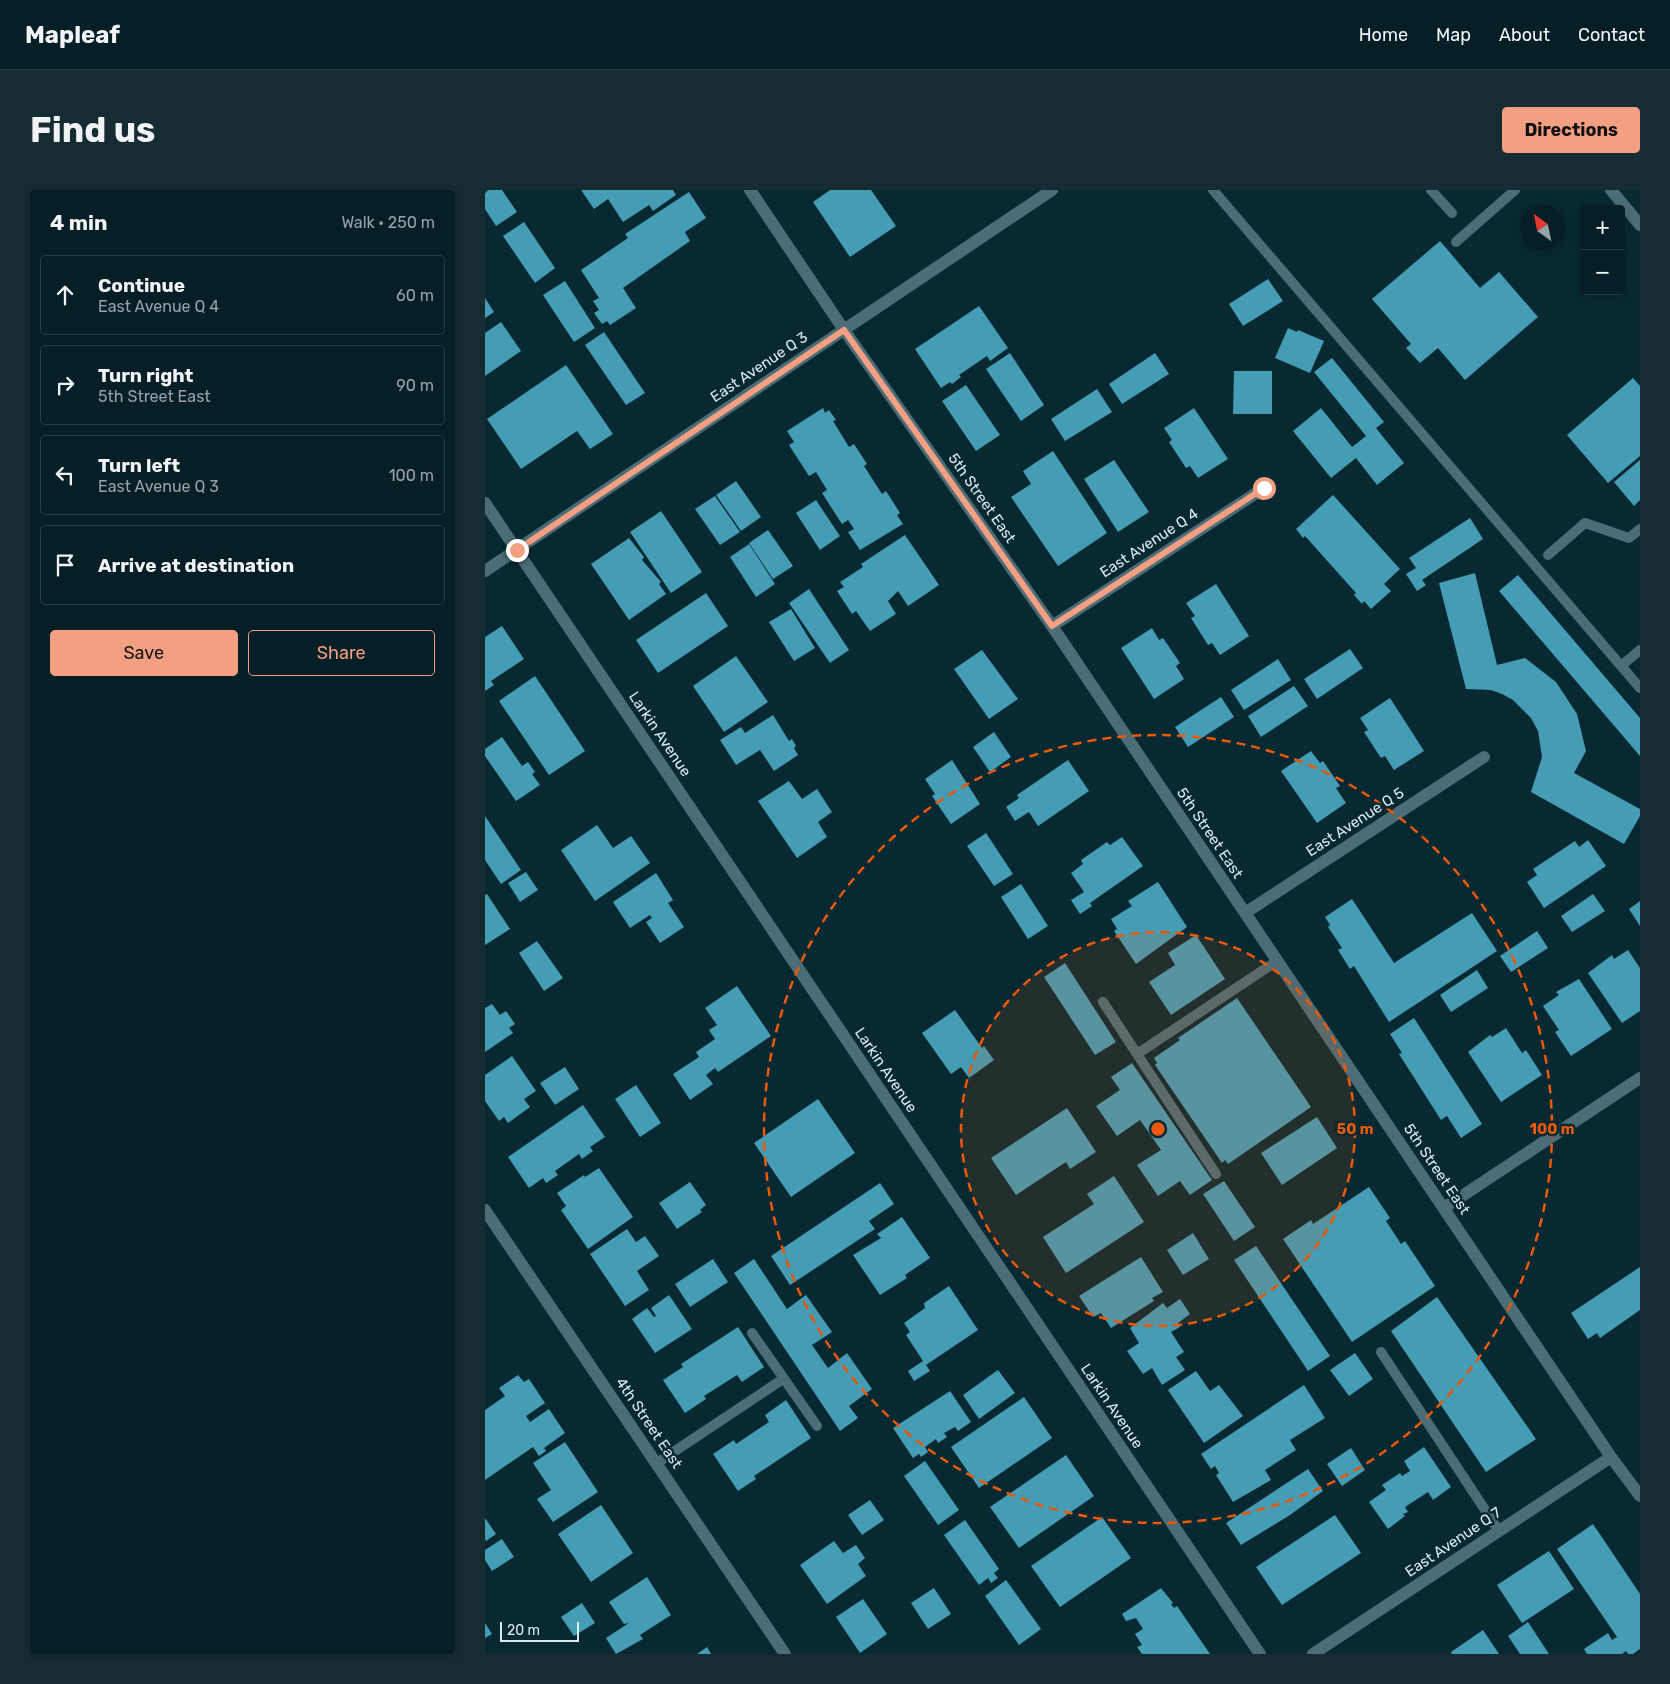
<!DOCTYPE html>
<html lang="en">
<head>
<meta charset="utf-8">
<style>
	body { margin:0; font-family:Rubik,sans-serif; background:#142c32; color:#f1f3f6 }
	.controls { position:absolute; right:15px; top:15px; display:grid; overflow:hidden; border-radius:5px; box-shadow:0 2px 8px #0003 }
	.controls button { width:45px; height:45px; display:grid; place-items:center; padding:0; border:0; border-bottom:1px solid #273d43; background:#061f26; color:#f1f3f6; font:25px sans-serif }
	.compass { position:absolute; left:1035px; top:15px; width:45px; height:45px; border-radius:50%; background:#061f26; box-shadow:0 2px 8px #0003; rotate:327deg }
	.scale { position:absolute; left:15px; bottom:12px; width:79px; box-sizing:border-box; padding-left:5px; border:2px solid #d9eaf0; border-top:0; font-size:14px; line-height:18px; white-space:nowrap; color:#d9eaf0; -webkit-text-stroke:4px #082932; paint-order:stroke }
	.stop { position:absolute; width:15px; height:15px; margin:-11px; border:4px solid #f39f82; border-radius:50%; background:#fff }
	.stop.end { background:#f39f82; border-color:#fff; box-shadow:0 1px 5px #0008 }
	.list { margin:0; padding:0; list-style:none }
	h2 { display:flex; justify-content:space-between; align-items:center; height:65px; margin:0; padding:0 20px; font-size:21px }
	h2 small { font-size:16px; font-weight:400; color:#98a2a7 }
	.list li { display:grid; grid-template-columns:32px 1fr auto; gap:15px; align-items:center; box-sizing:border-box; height:80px; margin:0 10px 10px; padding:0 10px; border:1px solid #273d43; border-radius:5px }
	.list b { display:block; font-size:19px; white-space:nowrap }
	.list p { margin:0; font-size:16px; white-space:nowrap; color:#98a2a7 }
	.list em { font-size:16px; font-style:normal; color:#98a2a7 }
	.actions { display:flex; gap:10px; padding:15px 20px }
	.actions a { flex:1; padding:11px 0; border:1px solid #f39f82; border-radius:5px; text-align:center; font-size:18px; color:#f39f82 }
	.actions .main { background:#f39f82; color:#111 }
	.icon { flex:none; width:28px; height:28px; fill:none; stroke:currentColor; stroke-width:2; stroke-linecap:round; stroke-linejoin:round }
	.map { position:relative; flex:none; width:1155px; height:1464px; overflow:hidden; border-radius:5px }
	header { display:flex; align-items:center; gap:30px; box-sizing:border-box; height:70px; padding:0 25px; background:#061f26; border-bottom:1px solid #273d43 }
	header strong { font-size:24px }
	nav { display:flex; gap:28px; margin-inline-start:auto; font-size:18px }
	.intro { display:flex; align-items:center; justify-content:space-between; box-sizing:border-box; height:120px; padding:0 30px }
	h1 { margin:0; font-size:35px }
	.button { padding:12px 22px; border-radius:5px; background:#f39f82; color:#111; font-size:18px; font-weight:700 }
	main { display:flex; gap:30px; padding:0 30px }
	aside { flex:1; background:#061f26; border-radius:5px; box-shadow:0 2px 8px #0003 }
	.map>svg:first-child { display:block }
</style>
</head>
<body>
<header>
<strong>Mapleaf</strong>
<nav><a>Home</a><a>Map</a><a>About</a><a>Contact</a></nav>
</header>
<div class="intro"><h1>Find us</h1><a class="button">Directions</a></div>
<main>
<aside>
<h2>4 min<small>Walk · 250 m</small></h2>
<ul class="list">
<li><svg class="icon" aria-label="ahead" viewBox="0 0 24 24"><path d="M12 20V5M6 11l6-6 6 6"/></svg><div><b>Continue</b><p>East Avenue Q 4</p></div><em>60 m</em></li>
<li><svg class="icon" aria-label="right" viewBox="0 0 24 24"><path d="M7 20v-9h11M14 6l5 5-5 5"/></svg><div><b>Turn right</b><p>5th Street East</p></div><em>90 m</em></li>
<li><svg class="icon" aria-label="left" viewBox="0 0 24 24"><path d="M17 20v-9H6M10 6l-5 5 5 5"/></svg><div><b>Turn left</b><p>East Avenue Q 3</p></div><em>100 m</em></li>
<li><svg class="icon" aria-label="arrive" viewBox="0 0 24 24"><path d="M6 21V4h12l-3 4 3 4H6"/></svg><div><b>Arrive at destination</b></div></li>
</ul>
<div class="actions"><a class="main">Save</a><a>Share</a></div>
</aside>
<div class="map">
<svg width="1155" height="1464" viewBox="0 0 1155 1464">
	<rect width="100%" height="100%" fill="#082932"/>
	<!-- building -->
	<path fill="#449cb5" d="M0,0H17L32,22L11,36L0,19Z
		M96,0H188L191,5L168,21L164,15L138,32L123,9L109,19Z
		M345,0H386L411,36L365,67L328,12Z
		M204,2L221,28L200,42L205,51L138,98L151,118L125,135L122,131L117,134L109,123L114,120L108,111L114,108L96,80L143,48L140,44Z
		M39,32L70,78L50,93L18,46Z
		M955,51L995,98L1014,82L1053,127L980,190L953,158L935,173L921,158L926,154L887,109Z
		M783,89L798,111L758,136L744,114Z
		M80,91L110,138L89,152L58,105Z
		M0,108L9,122L0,128Z
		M494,116L523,158L505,171L502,166L474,185L476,187L467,194L465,192L456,198L430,159Z
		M16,132L36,161L0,186V143Z
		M803,138L812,142L813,140L839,151L825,183L790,168Z
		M119,142L160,203L141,215L100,155Z
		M525,163L559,215L536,231L501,179Z
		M670,163L684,184L637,214L624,194Z
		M847,168L899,232L891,238L919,273L892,295L871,268L846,288L808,241L836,218L867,257L881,246L829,182Z
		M81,175L128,244L105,259L92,241L36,279L2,229Z
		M749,181H787V224H748Z
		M1148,188L1155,196V266L1123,293L1082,245Z
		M481,195L515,245L491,261L457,211Z
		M612,199L627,222L580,251L566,229Z
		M338,218L340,223L344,220L351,230L348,231L364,257L369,254L382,274L379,276L397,304L401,301L415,323L412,325L418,334L375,360L363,342L369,339L363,330L357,334L337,303L342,300L331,282L324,286L304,255L309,252L302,241Z
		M709,218L743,269L713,288L705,276L701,278L684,252L687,250L679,238Z
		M568,261L622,343L573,376L526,307L546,294L538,281Z
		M629,270L664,322L633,342L599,289Z
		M1155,270V310L1149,316L1129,292Z
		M251,291L276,327L256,341L231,305Z
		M848,305L915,379L899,394L906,401L886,419L879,411L877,414L869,405L871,403L820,346L818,348L811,339Z
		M230,306L255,342L235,355L210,319Z
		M331,310L355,346L335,360L311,323Z
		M176,321L217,382L186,403L145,342Z
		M985,328L998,349L937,390L941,395L932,401L921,384L931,378L924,368Z
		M283,340L308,376L288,389L264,353Z
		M420,345L454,395L423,416L413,401L403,411L411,424L385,441L371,421L367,424L352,401L359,397L355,392L378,377L376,374Z
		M144,348L159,367L157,370L176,392L174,394L181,404L144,430L106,374Z
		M264,354L290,394L271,407L245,367Z
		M990,383L1012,475L1040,468L1071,492L1092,524L1101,561L1089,583L1155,619V626L1139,654L1046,602L1057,567L1053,541L1046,528L1028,510L1017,504L1006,500L981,499L954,393Z
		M1033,385L1155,528V566L1014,401Z
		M731,394L764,446L735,465L727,453L723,455L706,428L710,426L701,413Z
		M324,399L364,460L345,473L304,413Z
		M221,403L243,436L173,483L151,450Z
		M306,419L330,458L309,471L284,432Z
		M17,436L39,469L6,491L9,495L0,501V447Z
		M667,438L674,450L678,448L695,473L691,476L699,489L669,509L636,458Z
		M865,459L878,478L832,509L819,489Z
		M497,460L533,509L504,529L469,479Z
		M251,466L283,512L239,542L208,496Z
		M793,469L806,490L759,520L746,500Z
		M50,486L100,561L64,585L14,511Z
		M809,496L823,516L776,547L763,526Z
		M736,507L749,527L703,557L690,537Z
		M905,508L939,561L909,580L900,566L896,568L879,542L883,540L875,528Z
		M288,525L304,551L307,549L311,556L309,558L313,565L289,581L275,560L251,575L235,550L256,537L260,543Z
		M509,542L526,567L505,582L488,557Z
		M17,547L37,576L43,572L50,582L47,584L55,595L31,611L0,566V559Z
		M826,561L835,573L838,571L855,596L851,598L861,613L832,633L796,581Z
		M467,570L495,614L466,634L447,606L450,604L440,589Z
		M583,570L604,601L553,636L544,622L530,631L521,617L534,608L532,605Z
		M304,591L317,609L332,599L347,622L333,632L342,647L312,668L273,611Z
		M0,626L36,680L16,694L0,670Z
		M112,635L128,658L146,646L165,673L110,711L76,660Z
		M501,643L528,684L509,696L482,656Z
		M637,647L658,676L605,713L607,716L595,724L586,710L599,702L586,683L598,674L596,670L622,652L625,655Z
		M1103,650L1121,676L1059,718L1042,692L1052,685L1048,679L1090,651L1094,657Z
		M41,682L53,700L35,712L23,693Z
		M171,683L188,710L183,713L199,737L175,753L161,732L167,728L165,725L145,738L128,712Z
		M673,692L702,737L651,774L629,741L632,739L626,729L647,716L643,711Z
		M536,694L563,736L543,749L516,707Z
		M2,704L25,739L0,755V705Z
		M1108,704L1120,721L1087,742L1076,726Z
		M867,709L909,773L987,723L1012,761L904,832L869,776L865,779L853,760L857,758L843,737L845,735L840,727Z
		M1155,711V736L1144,719Z
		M1052,741L1063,758L1026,782L1015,766Z
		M711,745L740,789L686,825L664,792L690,775L683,763Z
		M52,751L78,788L59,801L34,763Z
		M1143,760L1155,778V821L1137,833L1103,783L1127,765L1129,769Z
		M580,773L631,852L610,865L559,787Z
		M992,780L1003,798L966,822L955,805Z
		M1094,789L1127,839L1086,866L1070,842L1074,840L1058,816L1074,805L1071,802Z
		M252,796L286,846L233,882L230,878L221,885L228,894L205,910L188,884L214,867L211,862L230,849L224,840L232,835L220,818Z
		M752,808L826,917L743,974L740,970L737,973L670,875L672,873L669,868L695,850L693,848Z
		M7,814L15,825L21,821L30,834L24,838L28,843L0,862V818Z
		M470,820L497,858L499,856L509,870L484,888L476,877L466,884L437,843Z
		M929,828L997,934L976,948L962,926L956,930L914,864L917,863L905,844Z
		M1021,838L1037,863L1041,860L1057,885L1016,912L983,862L1005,845L1007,847Z
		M27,866L51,901L39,909L45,917L23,933L19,927L14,931L0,911V885Z
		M647,873L727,990L705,1005L695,991L673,1006L652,975L676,960L655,930L632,946L611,916L635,900L626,887Z
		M80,877L94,899L70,915L55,893Z
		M151,895L176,933L155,947L130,909Z
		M333,909L370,963L306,1007L269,953Z
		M98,915L120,947L105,957L108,961L97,969L94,964L70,981L73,985L61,993L58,988L44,998L23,967Z
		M582,918L611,962L585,979L581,972L531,1005L506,968Z
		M832,927L852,958L797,995L776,963Z
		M114,978L148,1027L103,1059L76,1020L81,1016L72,1003L99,985L100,987Z
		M629,986L659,1032L581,1083L558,1047L609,1014L602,1004Z
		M739,991L770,1037L749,1051L718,1004Z
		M205,992L221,1015L215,1020L217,1022L192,1039L174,1013Z
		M395,993L409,1014L384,1031L390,1039L305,1095L286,1066Z
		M884,997L905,1028L901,1031L916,1054L920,1051L950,1096L867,1152L798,1049L826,1030L828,1034Z
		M417,1027L445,1068L420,1085L422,1088L395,1105L368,1065L396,1048L392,1044Z
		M142,1039L151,1052L160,1046L174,1066L152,1081L164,1100L140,1116L105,1064Z
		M708,1043L724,1069L698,1085L682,1060Z
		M771,1056L845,1166L823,1181L749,1070Z
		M656,1067L678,1102L667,1108L669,1111L626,1138L616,1123L608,1127L594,1106Z
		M228,1069L243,1092L205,1117L190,1094Z
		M269,1069L302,1119L321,1105L347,1142L327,1155L343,1178L362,1163L387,1199L364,1216L373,1228L355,1241L249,1083Z
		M1155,1077V1120L1115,1148L1112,1143L1103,1149L1086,1123Z
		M464,1096L493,1140L441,1175L445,1181L429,1191L423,1181L438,1171L421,1145L425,1142L419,1133L440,1118L439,1113Z
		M184,1105L207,1139L170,1163L147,1129L162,1118L169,1127L171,1126L166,1118Z
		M952,1107L1051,1249L1001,1282L906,1141Z
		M695,1109L705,1124L693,1133L695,1137L686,1142L699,1162L691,1167L700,1180L677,1195L667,1178L658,1184L642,1161L654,1153L645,1138L678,1113L682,1118Z
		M253,1137L279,1177L257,1192L252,1185L219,1206L221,1209L200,1223L178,1190L198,1177L196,1174Z
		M870,1163L888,1189L864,1206L845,1180Z
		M513,1180L530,1203L494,1229L478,1205Z
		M711,1181L725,1201L734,1195L758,1226L719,1253L683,1200Z
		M33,1185L39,1192L44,1189L60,1213L41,1226L45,1232L64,1219L80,1243L59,1258L61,1261L54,1266L48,1257L0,1290V1220L20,1206L14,1198Z
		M819,1195L840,1228L805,1250L811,1260L780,1280L786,1290L748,1312L731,1285L734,1283L730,1276L726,1279L716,1264Z
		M465,1201L486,1232L473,1241L470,1237L459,1243L462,1247L453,1253L451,1249L440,1257L443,1262L436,1267L434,1264L428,1268L408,1238Z
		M539,1207L567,1248L494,1298L466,1257Z
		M301,1210L326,1248L269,1286L271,1289L253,1301L228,1264L249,1250L251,1254L284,1232L280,1225Z
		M80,1252L113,1302L68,1332L52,1309L66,1300L48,1273Z
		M939,1257L966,1297L948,1310L943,1302L920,1317L923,1322L918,1324L920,1326L903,1339L884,1312L901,1300L897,1295L915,1283L917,1286L925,1281L919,1271Z
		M866,1258L880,1280L857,1296L842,1274Z
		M581,1265L609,1306L534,1358L505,1317Z
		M440,1271L474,1320L453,1335L419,1286Z
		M823,1279L838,1301L805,1325L756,1355L741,1333Z
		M385,1310L399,1330L377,1345L363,1325Z
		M116,1315L148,1363L106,1392L73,1344Z
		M850,1325L876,1363L797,1415L771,1377Z
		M617,1327L646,1368L575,1417L546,1376Z
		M0,1328L11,1344L1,1351L0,1349Z
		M480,1330L514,1379L509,1383L513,1388L506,1393L503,1388L494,1395L459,1345Z
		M1108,1334L1155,1404V1459L1148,1464H1143L1141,1461L1137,1464H1102L1099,1459L1123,1443L1127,1450L1132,1447L1072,1359Z
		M17,1349L29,1367L7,1381L0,1370V1360Z
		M349,1351L358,1363L371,1355L380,1368L373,1374L381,1386L342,1414L315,1375Z
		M1064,1361L1089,1399L1037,1433L1012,1395Z
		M162,1387L186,1425L155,1445L158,1449L131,1464L121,1448L144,1433L139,1434L124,1412Z
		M521,1390L556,1439L534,1455L500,1406Z
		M449,1398L466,1424L443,1439L426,1413Z
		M676,1398L688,1413L686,1414L689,1418L692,1416L725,1464H657L652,1457L657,1455L650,1444L658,1439L651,1428L641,1431L637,1424Z
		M378,1409L402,1444L375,1463L351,1427Z
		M97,1413L110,1433L89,1446L76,1427Z
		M1043,1432L1064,1464H1035L1023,1446Z
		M0,1433L7,1444L0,1448Z
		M998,1440L1014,1464H967L966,1462Z
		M222,1457L226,1464H212Z"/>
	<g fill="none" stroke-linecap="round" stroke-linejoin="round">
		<!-- service -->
		<path stroke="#4c6c77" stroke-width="10" d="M728,0L1155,498
			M946,0L967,23
			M971,52L1030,0
			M1063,365L1100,333L1144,348L1155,339
			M1136,476L1155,460
			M618,812L652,864
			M731,984L652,864L792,771
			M267,1143L332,1236
			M896,1162L1014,1341
			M172,1273L298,1189"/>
		<!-- minor -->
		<path stroke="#4c6c77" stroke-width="12" d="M265,0L359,140L567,436L1126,1267L1155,1306
			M0,313L775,1464
			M0,381L567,0
			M567,436L779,298
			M760,723L999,567
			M959,1018L1155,888
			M0,1020L300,1464
			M828,1464L1126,1267"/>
		<!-- tertiary -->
		<path stroke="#4c6c77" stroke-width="12" d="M1126,0L1155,35"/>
	</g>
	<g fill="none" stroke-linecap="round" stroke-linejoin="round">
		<!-- route -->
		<path stroke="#f39f82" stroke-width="6" d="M32,360L359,140L567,436L779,298"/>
	</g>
	<!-- distance rings -->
	<circle cx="673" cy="939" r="197" fill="#e8590c" fill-opacity=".12"/>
	<g fill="none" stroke="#e8590c" stroke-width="2.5" stroke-dasharray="9 6">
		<circle cx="673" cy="939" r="197"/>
		<circle cx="673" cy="939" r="394"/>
	</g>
	<g text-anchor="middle" stroke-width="5" stroke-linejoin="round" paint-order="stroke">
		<!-- street labels -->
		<g font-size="15" fill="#d9eaf0" stroke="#082932">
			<text transform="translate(274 177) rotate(-34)" y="5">East Avenue Q 3</text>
			<text transform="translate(497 308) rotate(55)" y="5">5th Street East</text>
			<text transform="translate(664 353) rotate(-33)" y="5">East Avenue Q 4</text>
			<text transform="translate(175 544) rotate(56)" y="5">Larkin Avenue</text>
			<text transform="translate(870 632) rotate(-33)" y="5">East Avenue Q 5</text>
			<text transform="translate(725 643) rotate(56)" y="5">5th Street East</text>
			<text transform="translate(401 880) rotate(56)" y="5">Larkin Avenue</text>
			<text transform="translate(952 979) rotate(56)" y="5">5th Street East</text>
			<text transform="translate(627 1216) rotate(56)" y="5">Larkin Avenue</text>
			<text transform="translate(164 1233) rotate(56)" y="5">4th Street East</text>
			<text transform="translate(968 1352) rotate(-34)" y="5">East Avenue Q 7</text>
		</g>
	</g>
	<circle cx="673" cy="939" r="8" fill="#e8590c" stroke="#082932" stroke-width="2.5"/>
	<g font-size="15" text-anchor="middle" font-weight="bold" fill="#e8590c" stroke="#082932" stroke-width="5" stroke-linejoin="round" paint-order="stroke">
		<text x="870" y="944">50 m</text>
		<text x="1067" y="944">100 m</text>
	</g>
</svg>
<div class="controls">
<button>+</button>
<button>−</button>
</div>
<svg class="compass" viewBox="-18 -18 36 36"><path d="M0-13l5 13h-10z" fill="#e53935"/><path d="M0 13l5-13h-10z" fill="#98a2a7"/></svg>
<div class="scale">20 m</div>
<div class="stop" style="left:779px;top:298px"></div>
<div class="stop end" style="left:32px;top:360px"></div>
</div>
</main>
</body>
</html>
